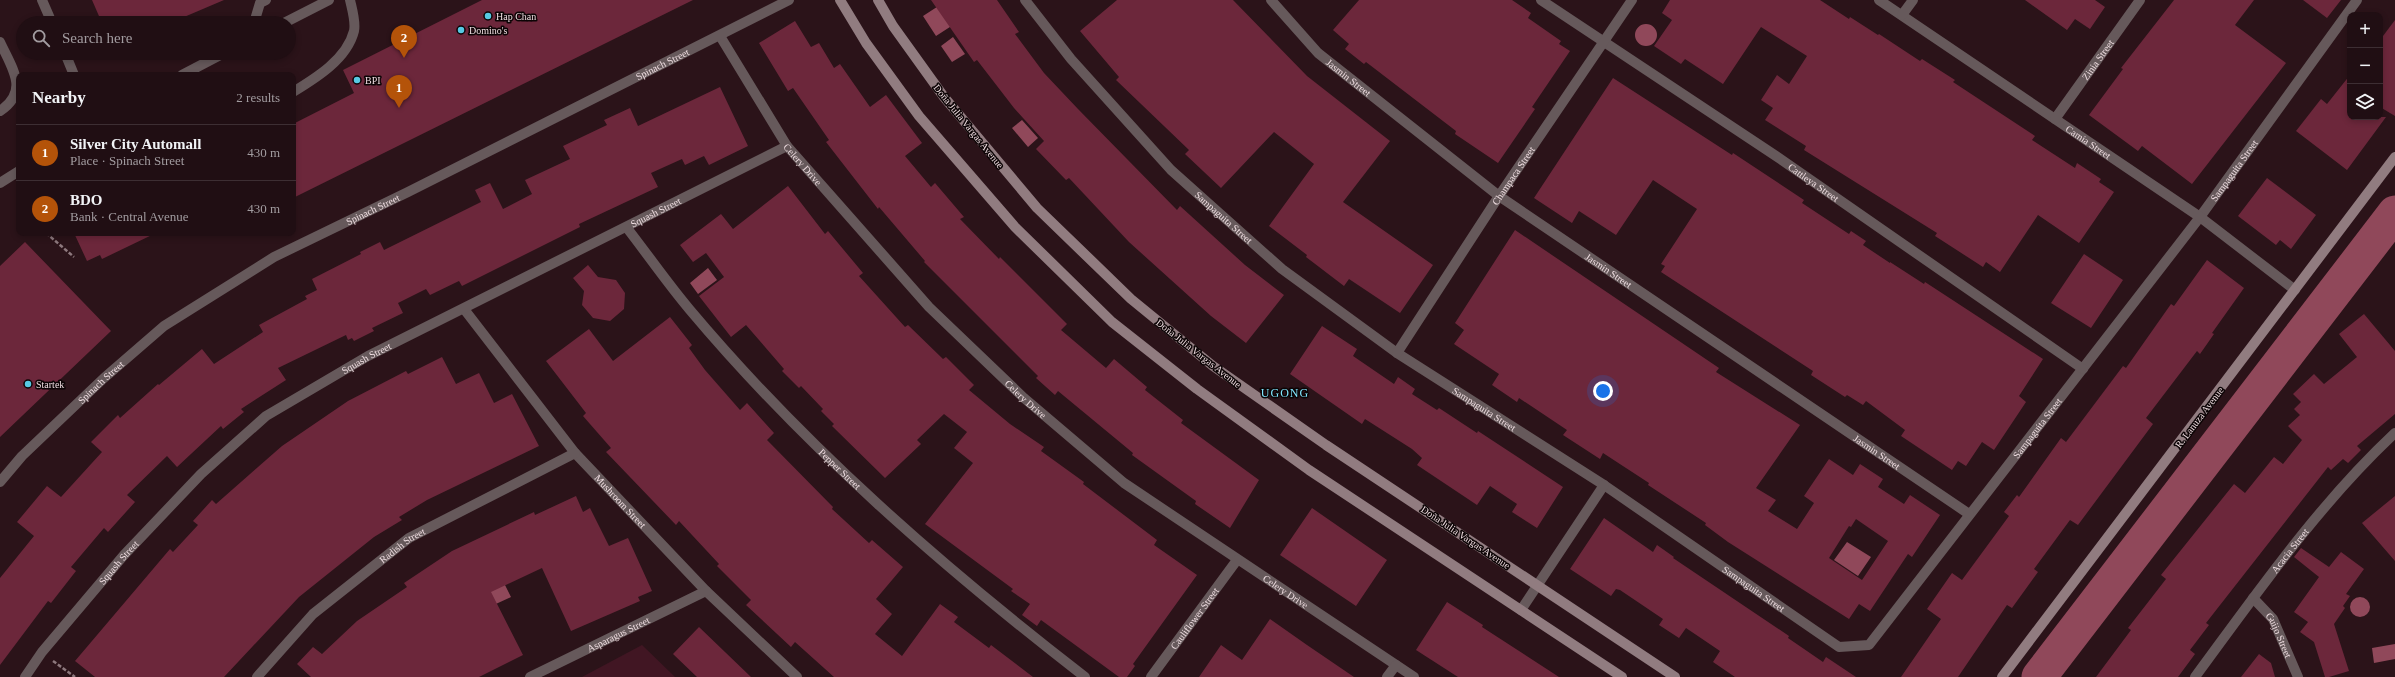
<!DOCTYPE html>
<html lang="en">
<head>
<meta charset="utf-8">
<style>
	body { margin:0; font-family:"Times New Roman",serif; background:#28171c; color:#f1f3f6 }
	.controls { position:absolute; right:12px; top:12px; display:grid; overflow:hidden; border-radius:8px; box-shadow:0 2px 6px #0003 }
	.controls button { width:36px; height:36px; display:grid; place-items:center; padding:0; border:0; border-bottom:1px solid #3d2e33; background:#200e13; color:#f1f3f6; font:20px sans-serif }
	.you { position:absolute; left:1603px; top:391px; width:14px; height:14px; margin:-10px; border:3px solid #fff; border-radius:50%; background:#1a73e8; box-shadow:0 0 0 6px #1a73e833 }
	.badge { display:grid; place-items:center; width:26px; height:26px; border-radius:50%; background:#b45309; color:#fff; font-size:13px; font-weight:700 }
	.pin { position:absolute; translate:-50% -33px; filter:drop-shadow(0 1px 2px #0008) }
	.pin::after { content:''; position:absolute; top:21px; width:14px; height:12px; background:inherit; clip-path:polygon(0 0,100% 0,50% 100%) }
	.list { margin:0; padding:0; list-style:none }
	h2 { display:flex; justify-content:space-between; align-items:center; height:52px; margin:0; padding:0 16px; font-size:17px }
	h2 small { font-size:13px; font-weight:400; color:#a29ca0 }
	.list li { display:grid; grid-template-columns:26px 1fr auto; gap:12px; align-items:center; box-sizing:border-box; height:56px; padding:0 16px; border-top:1px solid #3d2e33 }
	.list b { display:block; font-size:15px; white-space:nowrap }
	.list p { margin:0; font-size:13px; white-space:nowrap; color:#a29ca0 }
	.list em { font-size:13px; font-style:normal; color:#a29ca0 }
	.icon { flex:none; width:22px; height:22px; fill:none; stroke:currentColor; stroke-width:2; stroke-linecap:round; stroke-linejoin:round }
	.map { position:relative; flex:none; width:2395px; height:677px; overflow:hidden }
	.search { position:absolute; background:#200e13; box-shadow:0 2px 6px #0003; left:16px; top:16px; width:280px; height:44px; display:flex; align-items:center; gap:10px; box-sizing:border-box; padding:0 14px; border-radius:22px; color:#a29ca0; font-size:15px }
	.panel { position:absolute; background:#200e13; box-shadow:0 2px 6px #0003; left:16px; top:72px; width:280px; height:164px; border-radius:8px }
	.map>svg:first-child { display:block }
</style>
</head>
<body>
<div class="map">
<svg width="2395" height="677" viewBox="0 0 2395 677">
	<rect width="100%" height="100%" fill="#2b1319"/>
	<!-- green -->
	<path fill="#411623" d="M642,645L675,677H582Z"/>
	<!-- water -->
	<path fill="#90485a" d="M940,5L953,25L936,36L923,16Z
		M1635 35a11 11 0 1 1 22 0a11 11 0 1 1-22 0Z
		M953,37L965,54L952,62L941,46Z
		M1022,120L1038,138L1028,147L1012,128Z
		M708,268L717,280L698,294L690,283Z
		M1847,542L1871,557L1858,576L1834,560Z
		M503,581L511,597L474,614L466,599Z
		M2350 607a10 10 0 1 1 20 0a10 10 0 1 1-20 0Z
		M2395,644V659L2374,663L2372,648Z"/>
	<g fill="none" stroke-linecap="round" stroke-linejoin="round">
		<!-- river -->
		<path stroke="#90485a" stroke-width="35" d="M2039,677L2395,213"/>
	</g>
	<!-- building -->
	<path fill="#6c273b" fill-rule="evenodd" d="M92,0H224L170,23H102Z
		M482,0H693L293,198V124L354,93L343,70Z
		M931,0H997L1019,32L1015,34L1044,73L1078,109L1177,210L1180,206L1245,265L1284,295L1246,343L1211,316L1129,242L1069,178L1066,180L1036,149L1044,141L1014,108L977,60L974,62Z
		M1117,0H1233L1307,76L1390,141L1343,202L1433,265L1400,313L1349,279L1344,286L1306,257L1307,255L1269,226L1314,164L1274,132L1221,188L1185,154L1189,150L1116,80L1119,77L1080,31Z
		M1359,0H1512L1531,13L1528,18L1561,41L1559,44L1570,51L1532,107L1535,109L1498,163L1455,134L1456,131L1366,62L1364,64L1345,49L1349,44L1333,30Z
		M1670,0H1820L1849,19L1850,17L1878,35L1879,34L1920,61L1922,59L1955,80L1953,82L2035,136L2032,140L2075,168L2077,163L2101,179L2099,182L2114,192L2079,243L2038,215L2000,272L1986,262L1983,267L1935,236L1937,233L1804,150L1806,146L1765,120L1773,108L1761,100L1777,75L1789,84L1807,56L1761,27L1723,84L1685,59L1681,64L1654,46L1672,20L1662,13Z
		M2025,0H2095L2105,7L2090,29L2075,19L2067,30Z
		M2174,0H2254L2235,25L2286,63L2192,184L2142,146L2138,151L2089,115L2123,69L2121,68Z
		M2303,0H2341L2327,18Z
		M2395,20V116L2380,107V40Z
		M795,21L811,47L819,43L834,68L840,64L870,107L886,95L922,143L905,156L931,187L935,183L964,217L960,219L999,259L1000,257L1067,324L1061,330L1106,368L1114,359L1147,387L1145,390L1183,420L1181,423L1259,480L1230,528L1195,504L1196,501L1132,455L1133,453L1058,391L1055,395L1036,378L1038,376L924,262L925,261L879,207L878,209L826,142L829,140L793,88L788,91L759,43Z
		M2350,75V117H2386L2347,170L2296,131L2321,99L2327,104Z
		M1613,78L1732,155L1733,153L1804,200L1802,203L1849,234L1851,231L1866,241L1863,245L1890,263V262L1924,284L1925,282L2043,359L2019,396L2026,402L1994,450L1982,442L1966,466L1958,461L1952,470L1901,436L1905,430L1866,401L1863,405L1847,395L1845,397L1811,375L1813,371L1661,272L1665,266L1661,264L1697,209L1653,180L1616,235L1579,211L1572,223L1534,198Z
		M720,87L748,146L709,165L704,156L685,165L682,159L651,173L658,187L579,224L580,227L462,286L459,281L430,295L426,289L398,303L403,313L372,328L374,331L354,341L352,338L348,340L346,335L278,368L286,380L241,409L244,412L223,429L221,426L177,467L167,456L127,495L135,502L108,532L104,528L71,567L76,571L51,603L48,601L0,665V578L34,536L17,522L47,486L61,497L102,452L91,442L118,415L120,418L158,384L159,385L202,349L214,364L263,332L259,325L307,299L305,296L317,290L312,279L361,254L360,252L380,242L384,250L481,202L475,190L490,183L503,209L532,194L525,180L570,159L563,146L607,125L604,120L630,108L638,126Z
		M2267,178L2316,215L2291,249L2280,240L2276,245L2238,216Z
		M788,186L825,234L828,231L863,273L859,276L905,327L908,325L943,359L946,357L974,385L969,390L1010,424L1044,447L1041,451L1084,482L1083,484L1157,540L1154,545L1197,575L1133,664L1135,666L1127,677H1119L1041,620L1037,626L1022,615L1030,604L1011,591L1013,589L925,524L973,463L954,448L967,432L944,414L917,440L921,444L885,478L832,426L834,424L821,411L823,409L801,386L799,388L782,371L784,369L746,325L731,337L699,296L724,277L706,253L693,262L680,245L721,214L733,229Z
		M1515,230L1719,368L1716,372L1800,425L1756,488L1776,500L1768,511L1797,529L1814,503L1804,496L1829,459L1853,475L1860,464L1883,479L1878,487L1904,504L1910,495L1940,515L1912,557L1908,554L1870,611L1859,604L1849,619L1728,542L1705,525L1706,523L1648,485L1649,483L1603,453L1600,459L1563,435L1567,430L1519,398L1517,402L1492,385L1499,374L1454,344L1464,330L1455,323ZM1856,519L1888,541L1862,580L1829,558L1849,526L1851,527Z
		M74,233H156L102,259L100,255L87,261Z
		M25,242L111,331L0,437V266Z
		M2084,254L2123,280L2091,328L2051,303Z
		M2207,260L2244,288L2212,333L2214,334L2200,354L2197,351L2146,418L2153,424L2078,525L2070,520L2034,569L2038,572L2012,608L2007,605L1958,677H1901L1941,619L1927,609L1952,573L1962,580L2009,516L2004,512L2017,495L2019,497L2061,438L2066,442L2123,366L2126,368L2171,304L2174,306Z
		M588,265L598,277L616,280L625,293L624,309L610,321L593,318L582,305L584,291L573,278Z
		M2364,314L2395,351V414L2357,446L2361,450L2348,463L2343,459L2331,470L2328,467L2206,623L2209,625L2190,650L2195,654L2178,677H2096L2131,630L2128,628L2166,579L2161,575L2234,484L2245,493L2274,457L2283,464L2302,440L2288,426L2300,415L2294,409L2301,402L2293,394L2314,374L2324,384L2357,357L2339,334Z
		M670,317L692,345L689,348L705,370L740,410L747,403L774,433L767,440L833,507L832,509L869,543L872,540L903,567L876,599L892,614L875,634L902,656L940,604L958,617L954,622L989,648L991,645L1033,677H834L795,642L791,647L746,605L751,600L717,566L719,564L679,521L676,525L606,452L611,448L583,416L586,413L546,361L589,329L613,361Z
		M1322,326L1357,349L1353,356L1394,384L1398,377L1415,389L1412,394L1437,410L1439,408L1477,433L1478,431L1563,487L1537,528L1512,512L1517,504L1490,486L1477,505L1417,465L1422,458L1412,449L1365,419L1362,424L1290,374Z
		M442,357L456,384L479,373L494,403L512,394L539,446L427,500L399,517L402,520L374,537L299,597L224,677H95L75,661L170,549L173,552L198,525L193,521L212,500L216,504L282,446L348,401L406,371L408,374Z
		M576,496L583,512L590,508L609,546L628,538L652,591L638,597L640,601L571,631L542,568L491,592L523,655L479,677H311L297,664L313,647L322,654L357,621L407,587L404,583L452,551L534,512L535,515Z
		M2395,496V561L2362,523Z
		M1312,508L1387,560L1356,606L1280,555Z
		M1604,518L1653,552L1657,545L1674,557L1673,558L1789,636L1788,638L1823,662L1826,657L1856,677H1735L1713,662L1720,651L1686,628L1679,638L1659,625L1663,619L1620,590L1616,589L1611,596L1570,569Z
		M2301,548L2329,567L2341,552L2364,569L2346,594L2350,596L2343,606L2345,608L2334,624L2349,671L2329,677H2325L2314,642L2300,632L2308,622L2294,612L2319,577L2294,557Z
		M1447,602L1483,625L1482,627L1559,677H1458L1416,650Z
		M1270,619L1307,645L1354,677H1199L1221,645L1242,660Z
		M699,627L751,677H697L673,654Z
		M2259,654L2271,663L2275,677H2241Z"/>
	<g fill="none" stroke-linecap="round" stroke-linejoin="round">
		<!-- path -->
		<path stroke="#8d787d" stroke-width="2.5" stroke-dasharray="4 2" stroke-linecap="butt" d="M46,233L74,257
			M53,661L75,677"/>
		<!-- service -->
		<path stroke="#66595b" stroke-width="10" d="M254,23L260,3L266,0
			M0,42C12,68 30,91 0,111
			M293,92C316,78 347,59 354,31C356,22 352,9 350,0"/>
		<!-- minor -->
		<g stroke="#66595b" stroke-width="10">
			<path d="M42,0L52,23"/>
			<path id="s1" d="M1025,0L1071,59L1171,170L1282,269L1397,353L1604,485L1839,647L1869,645L2200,217L2357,0"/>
			<path id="s2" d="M1271,0L1318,53L1499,196L1969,514"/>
			<path id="s3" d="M1541,0L1776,156L2083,369"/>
			<path id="s4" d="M1879,0L2200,217L2295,290"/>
			<path d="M1902,15L1913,0"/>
			<path d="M284,23L329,0"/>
			<path id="s5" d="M720,36L787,146L929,307L1024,398L1124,483L1414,677"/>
			<path d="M65,53L74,75"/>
			<path d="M182,75L224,53"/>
			<path id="s6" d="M2055,119L2140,0"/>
			<path d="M0,183L19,171"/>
			<path id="s7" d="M627,228C648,255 668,284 690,310C806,448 943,567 1085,677"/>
			<path id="s8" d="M464,309L575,453L706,591L797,677"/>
			<path id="s9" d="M1397,353L1499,196L1632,0"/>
			<path id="s10" d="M0,482L22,456L104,378L164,326L274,257L408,192L789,0"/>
			<path id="s11" d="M2253,598L2273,619L2298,677"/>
			<path d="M1521,610L1604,485"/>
			<path id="s12" d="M25,677L42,652L124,555L201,474L266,416L368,356L787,146"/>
			<path id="s13" d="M257,677L313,614L409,538L575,453"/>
			<path id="s14" d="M530,677L706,591"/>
			<path id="s15" d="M1151,677L1237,560"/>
			<path d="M1387,677L1396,665"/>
			<path id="s16" d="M2195,677C2257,593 2318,505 2395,433"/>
		</g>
		<!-- secondary -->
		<path stroke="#917c80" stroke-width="10" d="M840,0L866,43L919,116L1015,227L1112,322L1197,389L1309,470L1622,677
			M878,0L893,26L944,97L1037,208L1131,299L1213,366L1326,445L1675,677
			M2002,677L2395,157"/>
	</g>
	<!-- markers -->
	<g fill="#57c9e3" stroke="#0c0405" stroke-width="1.5">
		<circle cx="488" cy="16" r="4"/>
		<circle cx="461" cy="30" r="4"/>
		<circle cx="357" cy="80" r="4"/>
		<circle cx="28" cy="384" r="4"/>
	</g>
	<g text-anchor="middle" stroke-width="3" stroke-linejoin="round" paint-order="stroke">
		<!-- poi labels -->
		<g font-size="10" fill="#efdde1" stroke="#0c0405" text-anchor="start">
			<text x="496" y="20">Hap Chan</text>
			<text x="469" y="34">Domino's</text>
			<text x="365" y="84">BPI</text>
			<text x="36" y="388">Startek</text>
		</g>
		<!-- street labels -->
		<g font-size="10" fill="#efdde1" stroke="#0c0405">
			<text dy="4" stroke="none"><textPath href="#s6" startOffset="73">Zinia Street</textPath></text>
			<text dy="4" stroke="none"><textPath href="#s10" startOffset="790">Spinach Street</textPath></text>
			<text dy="4" stroke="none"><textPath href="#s2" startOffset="110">Jasmin Street</textPath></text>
			<text transform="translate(969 126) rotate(51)" y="4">Doña Julia Vargas Avenue</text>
			<text dy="4" stroke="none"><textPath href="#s4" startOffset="253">Camia Street</textPath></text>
			<text dy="4" stroke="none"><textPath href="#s5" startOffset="153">Celery Drive</textPath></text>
			<text dy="4" stroke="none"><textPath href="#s1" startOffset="1675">Sampaguita Street</textPath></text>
			<text dy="4" stroke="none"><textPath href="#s9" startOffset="212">Champaca Street</textPath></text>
			<text dy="4" stroke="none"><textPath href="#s3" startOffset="328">Cattleya Street</textPath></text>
			<text dy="4" stroke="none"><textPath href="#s10" startOffset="466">Spinach Street</textPath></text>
			<text dy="4" stroke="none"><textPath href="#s12" startOffset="796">Squash Street</textPath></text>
			<text dy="4" stroke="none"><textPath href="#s1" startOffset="295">Sampaguita Street</textPath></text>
			<text dy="4" stroke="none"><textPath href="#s2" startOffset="434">Jasmin Street</textPath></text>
			<text transform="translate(1199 353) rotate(38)" y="4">Doña Julia Vargas Avenue</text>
			<text dy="4" stroke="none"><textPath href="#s12" startOffset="472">Squash Street</textPath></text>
			<text dy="4" stroke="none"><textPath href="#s10" startOffset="142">Spinach Street</textPath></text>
			<text dy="4" stroke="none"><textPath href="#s5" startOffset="477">Celery Drive</textPath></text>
			<text dy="4" stroke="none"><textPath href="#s1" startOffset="619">Sampaguita Street</textPath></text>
			<text transform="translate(2199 417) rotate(-53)" y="4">R. Lanuza Avenue</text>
			<text dy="4" stroke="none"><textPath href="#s1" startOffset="1351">Sampaguita Street</textPath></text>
			<text dy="4" stroke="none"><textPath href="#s2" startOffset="758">Jasmin Street</textPath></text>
			<text dy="4" stroke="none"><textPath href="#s7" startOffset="322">Pepper Street</textPath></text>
			<text dy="4" stroke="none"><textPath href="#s8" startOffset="248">Mushroom Street</textPath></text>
			<text transform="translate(1466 537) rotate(34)" y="4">Doña Julia Vargas Avenue</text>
			<text dy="4" stroke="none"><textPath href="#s13" startOffset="197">Radish Street</textPath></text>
			<text dy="4" stroke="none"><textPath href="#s16" startOffset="158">Acacia Street</textPath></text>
			<text dy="4" stroke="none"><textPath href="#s12" startOffset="148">Squash Street</textPath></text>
			<text dy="4" stroke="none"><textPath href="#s1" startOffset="943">Sampaguita Street</textPath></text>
			<text dy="4" stroke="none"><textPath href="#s5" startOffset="801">Celery Drive</textPath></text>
			<text dy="4" stroke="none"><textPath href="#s15" startOffset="73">Cauliflower Street</textPath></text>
			<text dy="4" stroke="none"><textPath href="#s14" startOffset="98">Asparagus Street</textPath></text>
			<text dy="4" stroke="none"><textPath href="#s11" startOffset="46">Guijo Street</textPath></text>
		</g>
		<!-- quarter labels -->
		<g font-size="12" letter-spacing="1" fill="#81e6fe" stroke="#0c0405">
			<text x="1285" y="397">UGONG</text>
		</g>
	</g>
</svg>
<div class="controls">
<button>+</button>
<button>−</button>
<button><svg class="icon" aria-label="layers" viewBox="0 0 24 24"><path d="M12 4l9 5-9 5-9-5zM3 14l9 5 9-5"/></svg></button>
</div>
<div class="you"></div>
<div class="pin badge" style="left:399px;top:108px">1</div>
<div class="pin badge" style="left:404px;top:58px">2</div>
<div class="search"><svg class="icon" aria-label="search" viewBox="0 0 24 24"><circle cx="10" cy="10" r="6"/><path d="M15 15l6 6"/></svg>Search here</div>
<section class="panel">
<h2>Nearby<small>2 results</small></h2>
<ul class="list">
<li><span class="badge">1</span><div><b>Silver City Automall</b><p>Place · Spinach Street</p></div><em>430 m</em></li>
<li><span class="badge">2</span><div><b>BDO</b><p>Bank · Central Avenue</p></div><em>430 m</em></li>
</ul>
</section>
</div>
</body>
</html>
